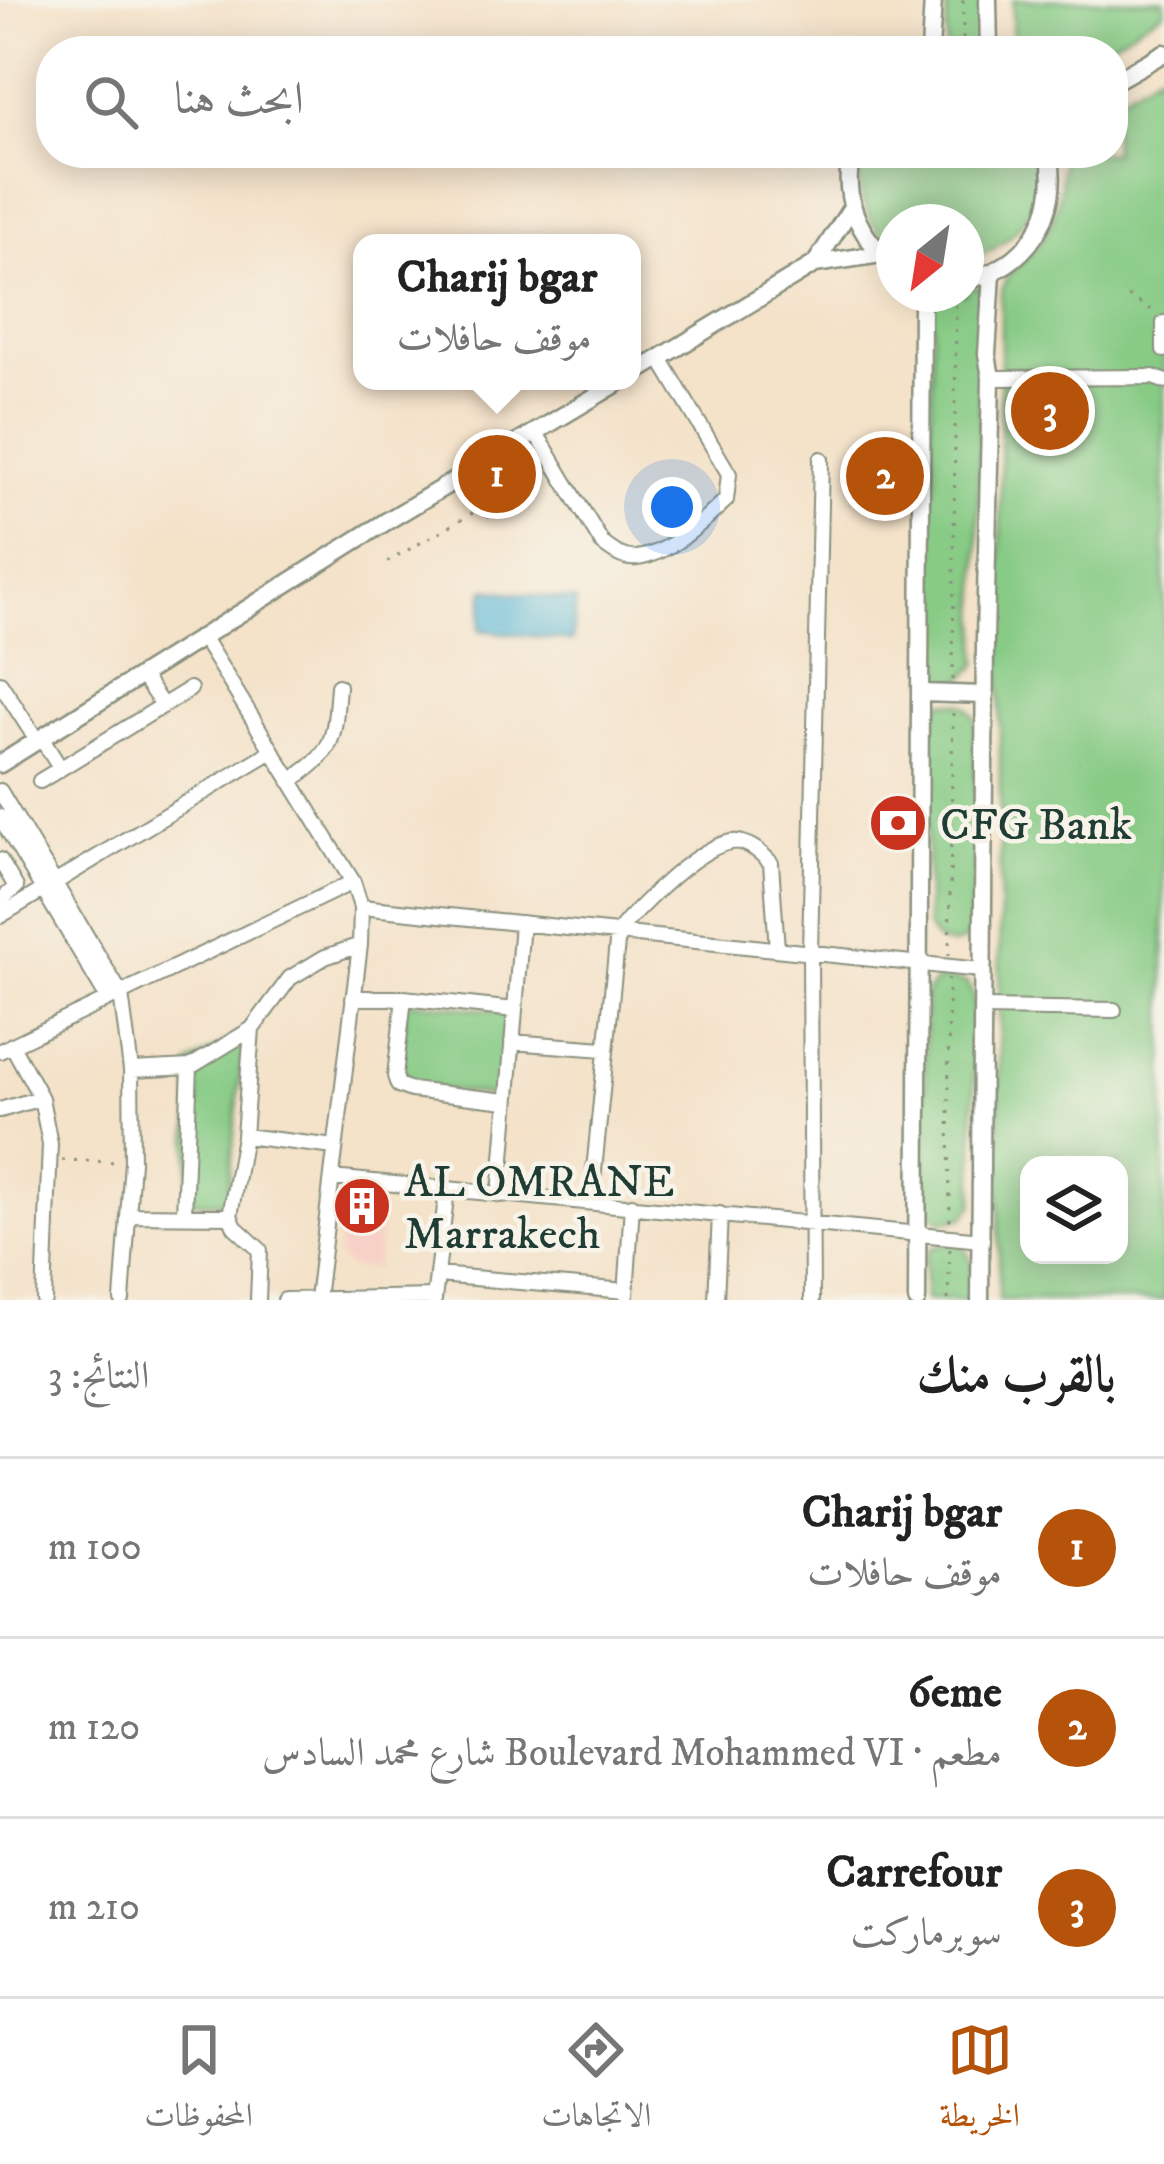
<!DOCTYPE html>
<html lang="ar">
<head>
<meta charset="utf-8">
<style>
	body { margin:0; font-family:"IM FELL DW Pica",Amiri,serif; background:#f6f6f6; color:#222; direction:rtl }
	.controls { position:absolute; right:36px; bottom:36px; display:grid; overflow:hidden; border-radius:24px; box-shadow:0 6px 30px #0003 }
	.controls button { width:108px; height:108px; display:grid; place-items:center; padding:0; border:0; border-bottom:3px solid #e0e0e0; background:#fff; color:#222; font:60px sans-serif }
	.compass { position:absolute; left:876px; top:204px; width:108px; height:108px; border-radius:50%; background:#fff; box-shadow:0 6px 30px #0003; rotate:210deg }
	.you { position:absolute; left:672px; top:507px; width:42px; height:42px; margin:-30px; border:9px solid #fff; border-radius:50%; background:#1a73e8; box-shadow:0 0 0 18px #1a73e833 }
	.badge { display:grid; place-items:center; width:78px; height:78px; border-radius:50%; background:#b45309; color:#fff; font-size:39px; font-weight:700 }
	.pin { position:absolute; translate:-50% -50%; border:6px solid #fff; box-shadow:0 3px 12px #0006 }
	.popup { position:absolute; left:353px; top:234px; width:288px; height:156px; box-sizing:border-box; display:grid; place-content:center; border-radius:24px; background:#fff; filter:drop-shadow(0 3px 9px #0005); font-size:39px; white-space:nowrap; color:#767676 }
	.popup b { font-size:45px; color:#222 }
	.popup::after { content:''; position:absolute; left:50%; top:100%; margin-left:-24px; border:24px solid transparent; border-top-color:#fff }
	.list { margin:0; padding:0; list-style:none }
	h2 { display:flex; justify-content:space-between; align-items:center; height:156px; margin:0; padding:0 48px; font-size:51px }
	h2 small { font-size:39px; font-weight:400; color:#767676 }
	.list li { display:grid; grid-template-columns:78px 1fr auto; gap:36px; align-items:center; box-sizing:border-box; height:180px; padding:0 48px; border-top:3px solid #e0e0e0 }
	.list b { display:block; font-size:45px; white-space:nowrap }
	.list p { margin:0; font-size:39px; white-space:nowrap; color:#767676 }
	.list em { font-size:39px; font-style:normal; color:#767676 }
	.icon { flex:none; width:66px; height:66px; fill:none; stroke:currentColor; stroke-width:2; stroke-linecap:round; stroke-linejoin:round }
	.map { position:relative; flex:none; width:1164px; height:1300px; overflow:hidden; direction:ltr }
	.search { position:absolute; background:#fff; box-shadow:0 6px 30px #0003; left:36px; right:36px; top:36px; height:132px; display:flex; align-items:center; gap:30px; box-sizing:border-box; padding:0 42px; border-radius:48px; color:#767676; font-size:45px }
	.sheet { height:696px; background:#fff }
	nav { display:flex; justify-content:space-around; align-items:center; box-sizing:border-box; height:168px; border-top:3px solid #e0e0e0; background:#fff; font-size:33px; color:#767676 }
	nav a { display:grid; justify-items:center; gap:6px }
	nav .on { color:#b45309 }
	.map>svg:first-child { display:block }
</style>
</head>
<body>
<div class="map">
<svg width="1164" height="1300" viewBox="0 0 1164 1300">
	<rect width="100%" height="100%" fill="#f7f3e8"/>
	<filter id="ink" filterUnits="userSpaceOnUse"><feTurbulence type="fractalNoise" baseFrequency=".00833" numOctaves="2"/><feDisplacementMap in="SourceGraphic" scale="24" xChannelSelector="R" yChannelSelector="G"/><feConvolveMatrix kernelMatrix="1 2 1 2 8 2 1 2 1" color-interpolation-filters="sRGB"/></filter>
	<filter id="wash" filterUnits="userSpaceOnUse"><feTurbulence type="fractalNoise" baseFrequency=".004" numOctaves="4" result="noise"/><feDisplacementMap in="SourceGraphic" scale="48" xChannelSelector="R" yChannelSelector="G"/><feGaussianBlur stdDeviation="2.7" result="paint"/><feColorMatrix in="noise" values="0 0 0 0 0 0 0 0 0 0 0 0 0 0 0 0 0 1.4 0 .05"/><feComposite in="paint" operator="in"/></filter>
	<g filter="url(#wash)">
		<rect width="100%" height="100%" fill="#f4e2c9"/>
		<!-- built -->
		<path fill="#f7d1c7" d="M354,1216L381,1217L376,1269L348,1267L339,1257V1237L352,1238Z"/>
		<!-- green -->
		<path fill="#87cb85" stroke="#53845c" stroke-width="3" fill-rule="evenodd" d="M947,0H982V51H946Z
			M1013,0H1164V11L1097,51H1012Z
			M1164,69V1300H999L1001,292C1006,273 1017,268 1030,254C1058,226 1062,190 1062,153H1113V101ZM1029,1165H1119V1255H1029Z
			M861,153H1035C1047,203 1014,248 966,260V222H894V244C864,223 855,188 861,153Z
			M980,286L978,664L961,681L944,680L928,665L933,294H966V288Z
			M943,702C961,702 968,703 976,720L975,928C962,950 938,951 927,926V717Z
			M945,978L967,983L974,997V1204L965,1217L942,1222L924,1206L926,993L936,981Z
			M406,1001L509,1012L500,1097L399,1084Z
			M245,1031L227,1202L189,1201L190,1064Z
			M954,1241C978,1254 973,1276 973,1300H925V1259L931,1248Z"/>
		<!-- water -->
		<path fill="#56b6d4" stroke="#3a7a84" stroke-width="3" d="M485,589L576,601L572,641L480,630Z"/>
	</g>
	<g filter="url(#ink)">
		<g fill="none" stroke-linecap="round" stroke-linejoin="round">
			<!-- minor casing -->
			<g stroke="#8a907e" stroke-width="18">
				<path id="minor" d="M1164,323V350
					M991,378L1153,377L1164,381
					M536,433L602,543C612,551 624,560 637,558C669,554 704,521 726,500L729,474L660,358
					M203,638L353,882L361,907L360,945L317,1299
					M143,677L163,706
					M0,683L38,742
					M42,739L60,768
					M40,781L190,689
					M290,781C336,752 334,737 338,686
					M0,791L121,994L131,1070L132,1162L122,1300
					M0,817L108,999
					M0,860L16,887L0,901
					M361,907L981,970
					M0,916L272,751
					M353,998H404L515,1010
					M404,998L395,1076L398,1085L411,1090L506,1101
					M981,1008L1114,1010
					M252,1029L244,1136L230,1216L235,1227L260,1250L258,1300
					M512,1042L604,1049
					M12,1045L41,1098L50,1144L44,1300
					M0,1051L353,882
					M131,1070L190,1067L252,1029L290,978L325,957L360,945
					M0,1110L41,1098
					M244,1136L335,1147
					M332,1178L982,1240
					M500,1195L522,923
					M591,1200L618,933C636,908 708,836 739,842C753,845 762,854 771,863L777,949
					M184,1214L190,1067
					M129,1215L230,1216
					M438,1275L626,1291
					M626,1295L632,1205
					M285,1300L434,1297
					M434,1300L447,1189
					M716,1300L720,1214
					M812,1300L810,953L821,459"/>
			</g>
			<!-- major casing -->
			<g stroke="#8a907e" stroke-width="21">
				<path id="major" d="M988,0L989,51
					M930,51L933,0
					M1113,82L1164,53
					M852,153C841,197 858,237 894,264
					M815,264L852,207
					M966,280C1027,269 1062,213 1049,153
					M632,375L815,264L881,254
					M921,693L985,695
					M0,764L387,521L621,381
					M917,1300L922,294
					M980,1300L985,639L991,378L987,354L992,273"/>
			</g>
			<!-- path -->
			<path stroke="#8a907e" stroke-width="3" stroke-dasharray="3 9" stroke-linecap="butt" d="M963,51V0
				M1128,296L1157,313
				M387,562L483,507L494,524
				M953,680L956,294
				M949,956L953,708
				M948,978L950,1226
				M62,1160L118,1162
				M948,1300L950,1248"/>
			<!-- minor -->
			<use href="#minor" stroke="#fff" stroke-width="14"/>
			<!-- major -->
			<use href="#major" stroke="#fff" stroke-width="16"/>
		</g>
	</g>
	<!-- icons -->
	<defs>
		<g id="bank-disc" transform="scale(3)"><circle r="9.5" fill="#c8321e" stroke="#f7f3e8"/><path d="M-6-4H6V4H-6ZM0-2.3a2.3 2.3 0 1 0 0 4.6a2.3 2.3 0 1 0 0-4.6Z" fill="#fff"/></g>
		<g id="building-disc" transform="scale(3)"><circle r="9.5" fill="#c8321e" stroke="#f7f3e8"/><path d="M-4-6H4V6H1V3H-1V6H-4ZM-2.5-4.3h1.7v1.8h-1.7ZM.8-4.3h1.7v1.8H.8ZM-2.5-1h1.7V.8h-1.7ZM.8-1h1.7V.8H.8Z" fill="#fff"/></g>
	</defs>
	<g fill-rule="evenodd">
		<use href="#bank-disc" x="898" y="823"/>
		<use href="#building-disc" x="362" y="1206"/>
	</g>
	<g text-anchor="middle" stroke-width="9" stroke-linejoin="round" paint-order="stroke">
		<!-- poi labels -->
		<g font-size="45" fill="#1f3d34" stroke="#f7f3e8" text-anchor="start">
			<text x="940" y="839">CFG Bank</text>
			<text x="404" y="1196">AL OMRANE<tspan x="404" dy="52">Marrakech</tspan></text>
		</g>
	</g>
</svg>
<div class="controls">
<button><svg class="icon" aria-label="layers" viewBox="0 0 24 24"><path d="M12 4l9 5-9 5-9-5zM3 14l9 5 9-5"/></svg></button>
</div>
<svg class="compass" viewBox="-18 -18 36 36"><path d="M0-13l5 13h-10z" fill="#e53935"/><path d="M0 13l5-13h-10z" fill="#767676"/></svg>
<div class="you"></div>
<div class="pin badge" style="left:497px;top:474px">1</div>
<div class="popup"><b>Charij bgar</b>موقف حافلات</div>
<div class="pin badge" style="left:885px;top:476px">2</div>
<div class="pin badge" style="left:1050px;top:411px">3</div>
<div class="search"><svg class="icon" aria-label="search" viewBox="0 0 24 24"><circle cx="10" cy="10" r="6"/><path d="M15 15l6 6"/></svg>ابحث هنا</div>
</div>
<section class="sheet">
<h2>بالقرب منك<small>النتائج: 3</small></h2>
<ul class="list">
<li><span class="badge">1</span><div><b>Charij bgar</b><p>موقف حافلات</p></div><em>100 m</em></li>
<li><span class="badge">2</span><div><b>6eme</b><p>مطعم · Boulevard Mohammed VI شارع محمد السادس</p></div><em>120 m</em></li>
<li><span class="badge">3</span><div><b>Carrefour</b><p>سوبرماركت</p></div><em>210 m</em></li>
</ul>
</section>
<nav>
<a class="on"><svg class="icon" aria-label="map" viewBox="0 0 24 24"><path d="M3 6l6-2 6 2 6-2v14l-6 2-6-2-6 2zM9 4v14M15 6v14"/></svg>الخريطة</a>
<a><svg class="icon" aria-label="directions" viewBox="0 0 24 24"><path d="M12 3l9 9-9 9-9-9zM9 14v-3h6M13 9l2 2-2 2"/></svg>الاتجاهات</a>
<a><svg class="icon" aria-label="saved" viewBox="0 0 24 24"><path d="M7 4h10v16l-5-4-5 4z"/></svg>المحفوظات</a>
</nav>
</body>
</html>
